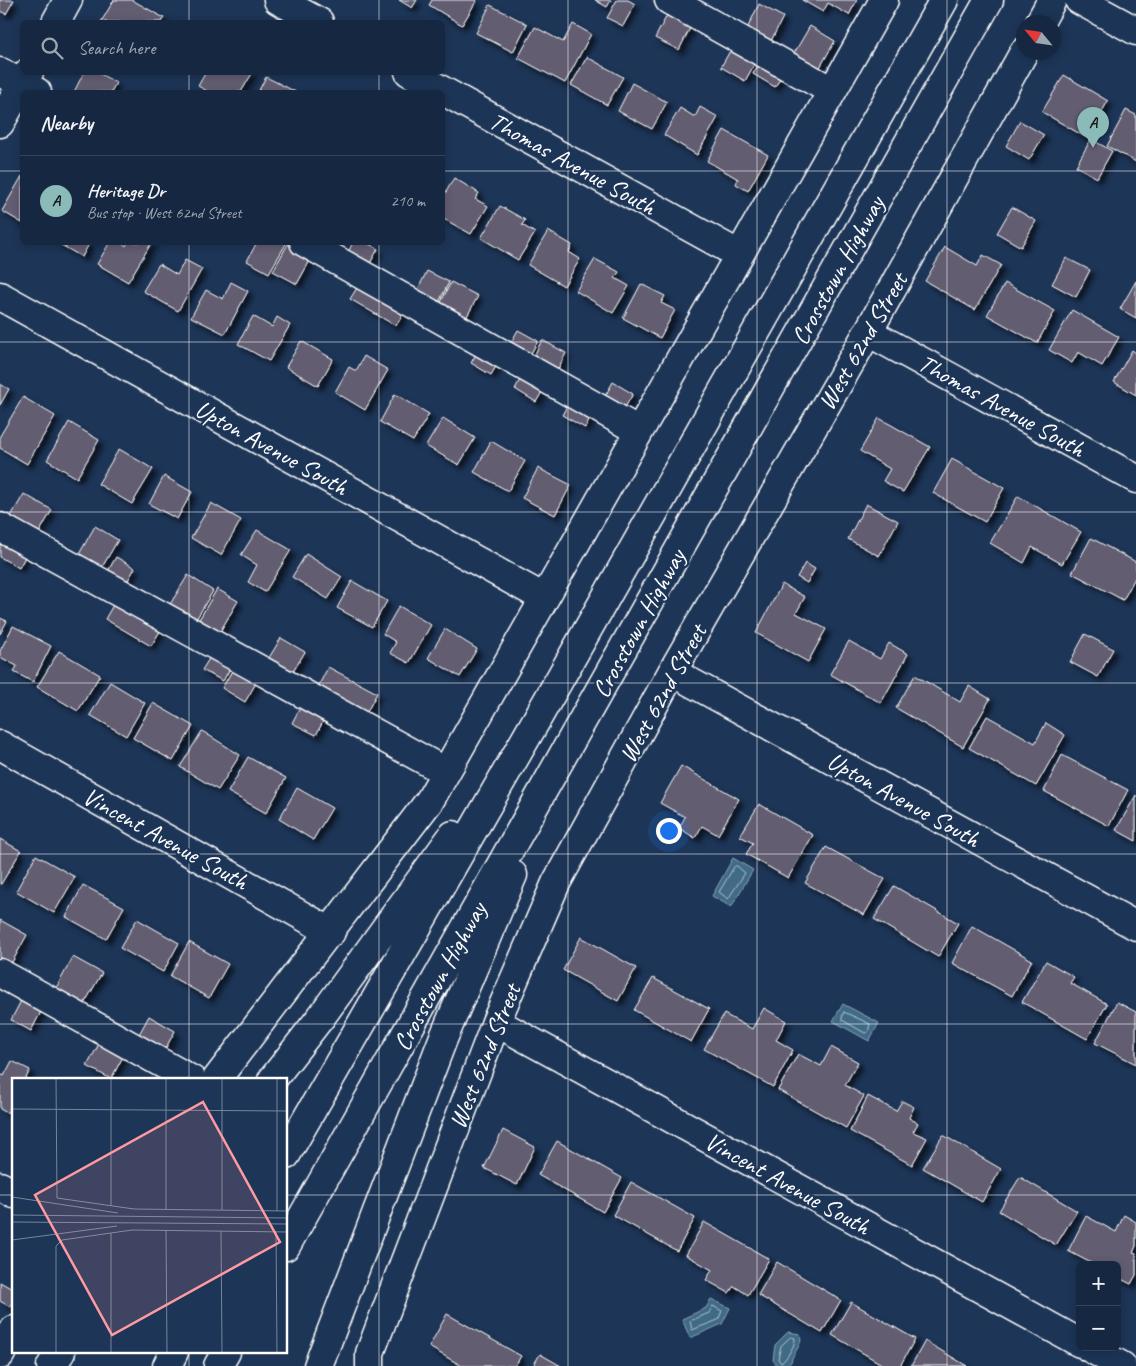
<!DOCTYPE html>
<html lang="en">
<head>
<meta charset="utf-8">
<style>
	body { margin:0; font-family:Caveat,sans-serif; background:#1f3048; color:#f1f3f6 }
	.controls { position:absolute; right:15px; bottom:15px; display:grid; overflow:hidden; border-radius:8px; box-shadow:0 2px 8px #0003 }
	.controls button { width:45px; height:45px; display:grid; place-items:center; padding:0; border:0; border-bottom:1px solid #35445a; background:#162841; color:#f1f3f6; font:25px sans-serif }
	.compass { position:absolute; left:1016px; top:15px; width:45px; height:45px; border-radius:50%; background:#162841; box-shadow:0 2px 8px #0003; rotate:299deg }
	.you { position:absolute; left:668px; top:830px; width:18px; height:18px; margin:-12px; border:4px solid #fff; border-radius:50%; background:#1a73e8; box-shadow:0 0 0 8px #1a73e833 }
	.badge { display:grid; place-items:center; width:32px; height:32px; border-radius:50%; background:#8bbbb9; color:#111; font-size:16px; font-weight:700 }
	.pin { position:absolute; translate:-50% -41px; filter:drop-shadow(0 1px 2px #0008) }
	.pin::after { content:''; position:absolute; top:26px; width:18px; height:15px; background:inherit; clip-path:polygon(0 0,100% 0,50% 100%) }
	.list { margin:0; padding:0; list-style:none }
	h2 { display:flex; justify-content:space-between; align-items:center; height:65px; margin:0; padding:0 20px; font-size:21px }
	h2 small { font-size:16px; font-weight:400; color:#9ea6b1 }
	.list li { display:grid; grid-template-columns:32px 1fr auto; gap:15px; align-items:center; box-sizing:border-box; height:90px; padding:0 20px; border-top:1px solid #35445a }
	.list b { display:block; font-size:19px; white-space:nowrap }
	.list p { margin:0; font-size:16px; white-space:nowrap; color:#9ea6b1 }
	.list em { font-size:16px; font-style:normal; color:#9ea6b1 }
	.icon { flex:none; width:28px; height:28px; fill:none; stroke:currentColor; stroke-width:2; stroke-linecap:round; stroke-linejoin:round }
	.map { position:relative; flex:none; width:1136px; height:1366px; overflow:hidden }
	.search { position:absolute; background:#162841; box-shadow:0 2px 8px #0003; left:20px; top:20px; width:425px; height:55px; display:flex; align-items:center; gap:12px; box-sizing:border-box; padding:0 18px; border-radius:8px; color:#9ea6b1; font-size:19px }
	.panel { position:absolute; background:#162841; box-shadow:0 2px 8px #0003; left:20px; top:90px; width:425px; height:155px; border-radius:8px }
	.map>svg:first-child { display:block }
</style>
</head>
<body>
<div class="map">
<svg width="1136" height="1366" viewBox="0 0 1136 1366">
	<defs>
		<filter id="shadow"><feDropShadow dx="4.5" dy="4.5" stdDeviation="2.5" flood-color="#0009"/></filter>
	</defs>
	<rect width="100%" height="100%" fill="#1d3557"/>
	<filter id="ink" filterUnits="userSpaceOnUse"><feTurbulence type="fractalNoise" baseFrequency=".02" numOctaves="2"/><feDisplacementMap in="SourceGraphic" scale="10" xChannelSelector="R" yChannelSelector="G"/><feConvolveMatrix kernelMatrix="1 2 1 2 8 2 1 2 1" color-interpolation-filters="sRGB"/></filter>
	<g filter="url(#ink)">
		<!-- water -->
		<path fill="#406b86" stroke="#8ca6b6" d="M733,858L753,870L731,907L712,896Z
			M843,1004L879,1023L869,1041L833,1021Z
			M711,1299L730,1308L722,1324L690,1338L682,1319L706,1308Z
			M788,1332L800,1334C804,1345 793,1351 791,1362L786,1366H778L773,1360L775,1345Z"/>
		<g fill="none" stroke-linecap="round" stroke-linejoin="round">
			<!-- shore -->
			<path stroke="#b3c4cf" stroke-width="1" d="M737,866L745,873L728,899L719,892L734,867Z
				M844,1012L870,1024L868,1032L865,1033L842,1020Z
				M713,1306L722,1311L718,1320L692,1330L690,1321L709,1313Z
				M791,1337L795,1338C796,1344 786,1360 781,1363L778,1359L781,1346Z"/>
		</g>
		<!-- building -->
		<path fill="#625d71" stroke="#fff" filter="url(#shadow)" d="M0,0H14L6,14L0,11Z
			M114,0H132L164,18L161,22H101Z
			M399,0H417L412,8Z
			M432,0H477L462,25L429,5Z
			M595,0H611L607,7Z
			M617,0H628L635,4L623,26L607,18Z
			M802,0H857L849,15L828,3L823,12Z
			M759,4L783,17L771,41L747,29Z
			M490,5L527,24L513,52L476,33Z
			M672,6L695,18L679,50L655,38Z
			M573,24L591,34L565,83L518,58L535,27L563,42Z
			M810,26L835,41L819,69L793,55Z
			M735,42L759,56L745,81L721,67Z
			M587,57L623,77L607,105L571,85Z
			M763,57L785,70L775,87L753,74Z
			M84,72H97L116,83L111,92H74Z
			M206,72H253L241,92H209L198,86Z
			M1064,75L1108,101L1087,138L1042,112Z
			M266,77L296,92H258Z
			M632,83L667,102L652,129L618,111Z
			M700,107L718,117L697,155L664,135L680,108L695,117Z
			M1126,110L1136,115V162L1107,146Z
			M1020,121L1044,135L1029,160L1006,146Z
			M724,130L768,155L748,191L736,184L738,179L707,161Z
			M1091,139L1112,151L1097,178L1076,166Z
			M22,176V223L2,211Z
			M454,178L479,193L475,199L488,206L471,234L442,218V199Z
			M500,206L525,220L522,225L535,233L518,260L481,238Z
			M1012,207L1036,221L1021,247L997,233Z
			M548,231L572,245L569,252L580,259L564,286L528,265Z
			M56,242H90L82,257Z
			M110,242H121L126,246L128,242H152L128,282L97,264Z
			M257,242H287L269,273L247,261Z
			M353,242H365L378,249L368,267L347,255Z
			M288,244L312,257L297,284L273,271Z
			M945,247L977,266L983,255L1001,265L975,310L925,281Z
			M1066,258L1090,270L1076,297L1052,284Z
			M595,259L619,272L615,278L629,286L613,313L576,291Z
			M185,260L202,269L178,311L143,291L159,264L177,275Z
			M427,271L449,282L438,304L416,293Z
			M1136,281V318L1120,309Z
			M231,282L248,291L225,334L191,317L206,290L223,299Z
			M451,282L478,296L465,320L439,306Z
			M360,283L406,309L396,326L350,299Z
			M1005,283L1055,311L1037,343L987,315Z
			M641,284L665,296L661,303L675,310L660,338L623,318Z
			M1072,310L1119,337L1102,366L1078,352L1072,363L1049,350Z
			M253,316L272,327L277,317L290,325L269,361L238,344Z
			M518,330L538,341L530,355L510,344Z
			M542,340L566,353L557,371L533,358Z
			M301,341L333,359L318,386L286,367Z
			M479,349L499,361L491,375L471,363Z
			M1132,350L1136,353V395L1114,382Z
			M364,356L388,370L365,410L335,392L349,367L356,371Z
			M523,374L545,387L536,402L515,389Z
			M613,382L633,394L624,409L604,398Z
			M0,384L9,389L0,405Z
			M395,394L429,414L413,441L380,422Z
			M23,397L55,416L27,464L0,448V436Z
			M571,399L594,412L585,428L562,415Z
			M443,418L475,438L459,465L426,446Z
			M879,418L930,447L903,492L883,481L890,469L860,451Z
			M69,422L99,440L77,478L47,460Z
			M491,441L525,461L508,491L474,472Z
			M119,449L153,469L132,504L98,484Z
			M952,459L1004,488L985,522L933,493Z
			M538,468L571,485L555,515L522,498Z
			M164,476L192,492L177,519L149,504Z
			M24,494L52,510L39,533L11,516Z
			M1018,496L1081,532L1062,564L1032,547L1024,563L990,543Z
			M211,503L241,520L221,555L191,538Z
			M866,504L898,521L879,556L848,539Z
			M95,526L118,540L101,569L78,556Z
			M257,530L291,550L265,592L248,582L257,565L241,555Z
			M0,538L29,550L19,568L0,557Z
			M1091,538L1136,562V576L1123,600L1072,573Z
			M306,554L342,577L328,599L292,577Z
			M116,557L135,568L127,582L108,571Z
			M805,563L815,569L807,583L797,577Z
			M188,575L213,591L195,621L169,606Z
			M352,581L387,601L372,627L337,608Z
			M782,584L805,597L796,613L826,629L808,662L756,633Z
			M217,589L238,601L218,635L197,623Z
			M116,600L162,628L151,646L105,619Z
			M399,606L431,625L409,663L390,653L396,642L383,634Z
			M0,618L7,621L0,634Z
			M13,626L51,646L33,682L14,672L17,666L0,657V651Z
			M445,629L477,649L460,677L428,658Z
			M1085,634L1113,649L1098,677L1070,662Z
			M281,638L305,652L291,675L267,661Z
			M849,641L880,659L889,643L908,654L881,703L830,674Z
			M59,651L100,675L78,711L37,687Z
			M212,654L232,665L223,681L202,670Z
			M236,664L259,678L245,702L222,688Z
			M328,667L377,693L366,714L317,689Z
			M915,675L960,702L969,686L990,699L963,747L896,708Z
			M110,682L145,703L126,736L90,715Z
			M303,702L327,714L316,735L292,723Z
			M153,703L193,726L173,761L133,738Z
			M987,716L1035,743L1046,723L1065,735L1036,786L969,748Z
			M202,731L240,755L218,790L180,767Z
			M1062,755L1128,790L1109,826L1044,791Z
			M248,757L286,778L266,813L228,792Z
			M681,766L739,799L718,835L702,826L695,838L679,828L685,817L660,803Z
			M297,788L332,808L313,840L279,819Z
			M1136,795V841L1116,830Z
			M759,804L813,835L788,878L746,854L753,843L740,836Z
			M0,839L21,851L1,884H0Z
			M826,847L885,879L864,915L805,883Z
			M36,855L75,877L54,913L16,891Z
			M83,885L124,907L106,939L66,917Z
			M894,886L958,923L938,957L874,919Z
			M137,919L179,943L163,972L120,948Z
			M0,920L27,935L10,966L0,961Z
			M972,926L1032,960L1012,996L952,963Z
			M581,937L636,968L618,1001L563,970Z
			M189,942L228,964L209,998L170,976Z
			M73,957L102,973L84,1004L56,988Z
			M1046,961L1074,977L1070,983L1107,1004L1087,1039L1022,1002Z
			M653,978L709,1009L691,1042L634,1010Z
			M24,995L44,1006L31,1031L11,1020Z
			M1117,1002L1136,1012V1064L1095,1043Z
			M764,1008L786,1021L776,1040L793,1050L773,1087L704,1049L724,1014L752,1029Z
			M149,1016L175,1031L163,1053L137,1038Z
			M101,1040L125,1053L111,1079L87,1066Z
			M831,1047L858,1062L845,1085L864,1096L846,1128L778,1090L798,1054L821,1066Z
			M12,1061L30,1070L25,1080H14V1101L7,1113L0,1109V1074L4,1076Z
			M868,1096L896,1111L902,1101L914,1107L909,1118L918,1123L913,1132L927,1138L912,1165L850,1131Z
			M503,1130L535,1147L517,1185L484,1168Z
			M943,1135L1001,1169L982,1202L923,1168Z
			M557,1141L622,1178L603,1212L538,1175Z
			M1020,1177L1077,1211L1056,1245L999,1211Z
			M631,1182L695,1218L677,1251L613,1215Z
			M1124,1215L1136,1222V1246L1133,1253L1136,1254V1275L1131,1284L1117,1277V1265H1095L1068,1251L1086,1216L1116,1232Z
			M704,1222L769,1259L748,1295L734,1286L729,1293L706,1280L712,1270L686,1255Z
			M777,1262L841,1300L822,1333L758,1295Z
			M0,1282L14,1290V1301L10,1307L0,1301Z
			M851,1302L915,1339L900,1366H885L832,1335Z
			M447,1314L521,1356L515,1366H462L429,1347Z
			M925,1341L967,1366H911Z
			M540,1354L561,1366H533Z"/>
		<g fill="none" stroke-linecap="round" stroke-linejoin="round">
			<!-- minor casing -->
			<g stroke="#fff" stroke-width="31">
				<path id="minor" d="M278,0L319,22
					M669,0L832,91
					M1079,0L1136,31
					M56,22L68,0
					M1040,22L1052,0
					M0,72L37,92
					M409,72L738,254
					M0,123L29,72
					M304,242L639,431
					M0,296L544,598
					M868,332L1136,479
					M0,527L446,772
					M672,672L1136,926
					M0,745L331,932
					M0,973L192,1080
					M496,1022L1080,1343
					M216,1080L430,800L884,0
					M0,1186L14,1194
					M1088,1347L1122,1366
					M0,1355L14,1330
					M370,1366V1353L496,1022L556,883L672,672L868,332L1024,52"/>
			</g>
			<!-- highway casing -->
			<g stroke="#fff" stroke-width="31">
				<path id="highway" d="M272,1080L321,1017L453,835
					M286,1155L537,719L944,0
					M286,1246L989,0
					M51,1366L61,1352
					M167,1366L174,1352
					M218,1366L226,1352
					M318,1366L443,1039L513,875"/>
			</g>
			<!-- minor -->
			<use href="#minor" stroke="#1d3557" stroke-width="28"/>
			<!-- highway -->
			<use href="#highway" stroke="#1d3557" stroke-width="28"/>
		</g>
	</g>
	<!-- grid -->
	<path fill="none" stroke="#fff" stroke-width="1" stroke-opacity="0.55" d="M189,0V22M379,0V22M568,0V1366M757,0V1366M947,0V1366M189,72V92M379,72V92M0,171H22M442,171H1136M189,242V1080M379,242V1366M0,342H1136M0,512H1136M0,683H1136M0,854H1136M0,1024H1136M0,1195H14M286,1195H1136M189,1352V1366"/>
	<g text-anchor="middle" stroke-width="4.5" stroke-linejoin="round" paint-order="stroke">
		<!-- street labels -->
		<g font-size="25" fill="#fff" stroke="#1d3557">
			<text transform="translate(573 163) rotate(29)" y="9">Thomas Avenue South</text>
			<text transform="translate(837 270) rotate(-61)" y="9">Crosstown Highway</text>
			<text transform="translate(862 341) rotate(-60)" y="9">West 62nd Street</text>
			<text transform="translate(1002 405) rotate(29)" y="9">Thomas Avenue South</text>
			<text transform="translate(272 447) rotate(29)" y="9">Upton Avenue South</text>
			<text transform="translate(638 623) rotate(-61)" y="9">Crosstown Highway</text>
			<text transform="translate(662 693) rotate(-61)" y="9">West 62nd Street</text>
			<text transform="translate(904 799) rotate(29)" y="9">Upton Avenue South</text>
			<text transform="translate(166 838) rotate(29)" y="9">Vincent Avenue South</text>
			<text transform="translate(439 976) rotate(-61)" y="9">Crosstown Highway</text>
			<text transform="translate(484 1056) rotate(-68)" y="9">West 62nd Street</text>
			<text transform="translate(788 1183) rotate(29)" y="9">Vincent Avenue South</text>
		</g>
	</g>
	<!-- overview -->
	<g transform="translate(12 1078)">
		<rect width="275" height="275" fill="#1d3557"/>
		<path fill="none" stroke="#77869a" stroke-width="1" d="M44,0L45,120L122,131L275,133M210,0V132M0,31L275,33M0,119L106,135M99,128V0M154,132V0M265,133V0M0,137L275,140M0,144L275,146M154,152L155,275M209,153L210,275M264,153L265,275M99,155V275M0,162L105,148M44,275V168L50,162L120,152L275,154"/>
		<path fill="#ff9aa2" fill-opacity="0.15" stroke="#ff9aa2" stroke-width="2.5" d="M191,24L268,164L100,257L23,117Z"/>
		<rect width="275" height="275" fill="none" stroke="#fff" stroke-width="2.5"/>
	</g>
</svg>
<div class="controls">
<button>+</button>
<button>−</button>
</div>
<svg class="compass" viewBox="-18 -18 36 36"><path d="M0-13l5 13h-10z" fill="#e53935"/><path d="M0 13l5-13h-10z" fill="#9ea6b1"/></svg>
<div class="you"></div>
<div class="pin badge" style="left:1093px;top:148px">A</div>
<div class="search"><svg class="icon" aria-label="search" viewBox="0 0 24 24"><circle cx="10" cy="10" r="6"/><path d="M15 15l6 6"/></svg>Search here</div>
<section class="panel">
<h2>Nearby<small></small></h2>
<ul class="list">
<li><span class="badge">A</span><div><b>Heritage Dr</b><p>Bus stop · West 62nd Street</p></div><em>210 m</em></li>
</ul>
</section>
</div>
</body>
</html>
